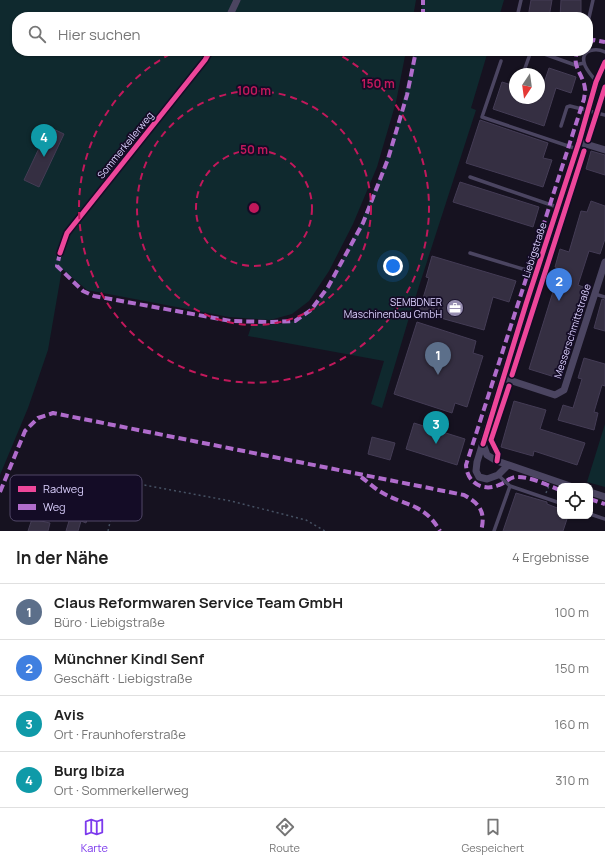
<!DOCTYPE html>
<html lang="de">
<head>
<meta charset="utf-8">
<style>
	body { margin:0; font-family:Manrope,sans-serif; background:#f6f6f6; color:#222 }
	.controls { position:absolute; right:12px; bottom:12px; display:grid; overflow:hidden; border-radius:8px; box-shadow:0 1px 3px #0004 }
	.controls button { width:36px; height:36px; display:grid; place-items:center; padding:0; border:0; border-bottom:1px solid #e0e0e0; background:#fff; color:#222; font:20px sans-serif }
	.compass { position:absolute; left:509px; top:68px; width:36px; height:36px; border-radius:50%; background:#fff; box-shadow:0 1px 3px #0004; rotate:193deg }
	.you { position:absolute; left:393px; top:266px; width:14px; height:14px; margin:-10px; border:3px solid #fff; border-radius:50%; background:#1a73e8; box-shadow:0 0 0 6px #1a73e833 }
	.badge { display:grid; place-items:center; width:26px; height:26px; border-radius:50%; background:#7c3aed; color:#fff; font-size:13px; font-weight:700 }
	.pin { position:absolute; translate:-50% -33px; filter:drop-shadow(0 1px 2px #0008) }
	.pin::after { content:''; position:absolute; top:21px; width:14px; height:12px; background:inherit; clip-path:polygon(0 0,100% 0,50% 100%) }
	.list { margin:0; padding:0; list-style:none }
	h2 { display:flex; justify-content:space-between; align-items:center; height:52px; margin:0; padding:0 16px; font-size:17px }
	h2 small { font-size:13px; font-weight:400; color:#767676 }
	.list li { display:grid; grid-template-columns:26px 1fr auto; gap:12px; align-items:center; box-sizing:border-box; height:56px; padding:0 16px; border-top:1px solid #e0e0e0 }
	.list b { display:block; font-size:15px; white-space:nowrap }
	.list p { margin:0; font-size:13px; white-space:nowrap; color:#767676 }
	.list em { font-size:13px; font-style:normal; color:#767676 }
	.icon { flex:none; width:22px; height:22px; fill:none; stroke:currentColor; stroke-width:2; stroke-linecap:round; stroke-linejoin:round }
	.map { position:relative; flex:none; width:605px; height:531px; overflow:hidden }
	.search { position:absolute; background:#fff; box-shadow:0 1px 3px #0004; left:12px; right:12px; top:12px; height:44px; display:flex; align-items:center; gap:10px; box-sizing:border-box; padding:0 14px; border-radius:16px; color:#767676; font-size:15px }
	.sheet { height:276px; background:#fff }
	nav { display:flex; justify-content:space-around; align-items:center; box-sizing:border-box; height:56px; border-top:1px solid #e0e0e0; background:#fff; font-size:11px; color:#767676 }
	nav a { display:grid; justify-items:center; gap:2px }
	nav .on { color:#7c3aed }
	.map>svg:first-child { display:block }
</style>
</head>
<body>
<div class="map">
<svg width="605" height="531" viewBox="0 0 605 531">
	<rect width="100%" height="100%" fill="#161220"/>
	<!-- green -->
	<path fill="#0f292e" d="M0,0H416L413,17H17V51H406L396,102L377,167L353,224L329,271L309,301L292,314L270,320L229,317L87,290L62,269L48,350L28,408L0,475Z
		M423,0H504L499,17H420Z
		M414,51H488L471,108L476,110L411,311L382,408L371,404L384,361L248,336L252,324C264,324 287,326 297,319C318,306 331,282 342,260C377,195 400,124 414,51Z
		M605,424V487L587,482Z"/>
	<!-- building -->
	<path fill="#352f42" stroke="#443c55" d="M531,0H552L549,17H528Z
		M561,0H581V17H560Z
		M549,68L576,77L571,93L556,88L544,126L493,109L502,82L515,86V98H539Z
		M480,120L548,143L543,158L552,160L543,187L466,163Z
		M49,127L64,134L39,187L24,180Z
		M591,151L605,155V175L586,169Z
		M460,182L539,207L533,227L453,202Z
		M591,201L605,206V239L600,254L589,251L578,285L586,288L558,378L529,369L560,269L555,267L560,249L569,252L581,211L587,212Z
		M432,256L516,281L509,302L493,297L484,330L419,312L429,278L426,277Z
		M602,299L605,300V331L594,328Z
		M417,322L476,341L473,353L483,356L467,407L455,403L452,413L394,394Z
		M584,358L605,364V386L602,385L594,412L598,413L594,430L558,420L563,405L573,408L582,379L578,378Z
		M514,401L546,410L540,429L585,443L577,465L534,451L533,456L501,447Z
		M414,423L465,439L457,465L406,449Z
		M372,437L395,443L390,460L368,454Z
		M516,493L547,502V504L560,509V516H568L563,531H503Z
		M77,495L93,500L86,523L81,521L78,531H66Z
		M32,519L50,523L48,531H28Z"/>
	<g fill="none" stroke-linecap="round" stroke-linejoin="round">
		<!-- path -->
		<path stroke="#465163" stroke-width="1.5" stroke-dasharray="2 3" stroke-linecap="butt" d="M546,493L549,486
			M108,531L116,496L121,488L133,483L231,501L306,520L325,531"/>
		<!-- lane -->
		<path stroke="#4b4561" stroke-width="3.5" d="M517,17L521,0
			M588,22L593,0
			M501,61L482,117L577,149
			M524,71L530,54L536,51L575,65L584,63
			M596,81C592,76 585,69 584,62C581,49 597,48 605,52
			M561,126L567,107L570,106L605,115
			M470,177L557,207
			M470,253L536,273
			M595,294L605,297
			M510,486L560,503
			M590,514L605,519
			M494,531L510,486L498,475"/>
		<!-- street -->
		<path stroke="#4b4561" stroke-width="7" d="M229,17L237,0
			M579,142L605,150
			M60,253L67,233L205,60L210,51
			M503,378L555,395L564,390L605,262
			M483,444L487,455L497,461L570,486
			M507,466L498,475L487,479L479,477L476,471L477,462L526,304L579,142L596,82L605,62
			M590,492L605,497"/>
		<!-- quiet -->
		<path stroke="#b06ccc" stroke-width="4" stroke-dasharray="8 4" stroke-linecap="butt" d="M423,17V0
			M588,43L594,40L605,42
			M60,253L57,266L83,291L94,296L231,321L271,322L295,321L311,310L328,287L363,223L388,159L407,95L416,51
			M361,477C367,481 374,488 381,492C406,507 423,502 440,531
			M560,490C547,485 529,476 515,477C509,478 505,483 499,485C483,492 467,483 466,465L584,99C584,96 586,92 585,89C584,75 570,65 578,51
			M0,492L25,431L38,418L53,413L464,495C480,504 486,512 481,531
			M590,499L605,504"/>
		<!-- cycleway casing -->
		<g stroke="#140c26" stroke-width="8">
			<path id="cycleway" d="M588,140L605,87
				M60,253L67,233L205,60L210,51
				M512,375L584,151
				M483,444L526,304L579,142L596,82L605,62
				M497,461L498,454L491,440L509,386"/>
		</g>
		<!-- cycleway -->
		<use href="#cycleway" stroke="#ed469a" stroke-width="5"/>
	</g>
	<!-- distance rings -->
	<g fill="none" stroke="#c2185b" stroke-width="2" stroke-dasharray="7 5">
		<circle cx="254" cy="208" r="58"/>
		<circle cx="254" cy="208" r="117"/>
		<path d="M332 51A175 175 0 1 1 176 51"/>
	</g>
	<!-- icons -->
	<defs>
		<g id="office-disc" transform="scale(0.9)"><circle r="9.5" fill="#978eb1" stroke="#140c26"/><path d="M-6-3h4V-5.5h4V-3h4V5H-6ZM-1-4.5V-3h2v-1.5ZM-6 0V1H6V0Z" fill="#fff"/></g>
	</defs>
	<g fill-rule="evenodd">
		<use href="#office-disc" x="455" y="308"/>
	</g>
	<g text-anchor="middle" stroke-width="3.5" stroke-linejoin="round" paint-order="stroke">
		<!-- street labels -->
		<g font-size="10" fill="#dcd1ff" stroke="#140c26">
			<text transform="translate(125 145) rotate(-51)" y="4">Sommerkellerweg</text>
			<text transform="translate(534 250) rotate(-72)" y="4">Liebigstraße</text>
			<text transform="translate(572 331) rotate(-72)" y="4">Messerschmittstraße</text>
		</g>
		<!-- poi labels -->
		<g font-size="10" fill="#dcd1ff" stroke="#140c26" text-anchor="end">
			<text x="442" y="306">SEMBDNER<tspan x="442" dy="12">Maschinenbau GmbH</tspan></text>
		</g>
	</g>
	<!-- legend -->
	<rect x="10" y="475" width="132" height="46" rx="6" fill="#140c26" stroke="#504767" stroke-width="1"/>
	<rect x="18" y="486" width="18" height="6" fill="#ed469a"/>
	<rect x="18" y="504" width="18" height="6" fill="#b06ccc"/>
	<g font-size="11" fill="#dcd1ff">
		<text x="43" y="493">Radweg</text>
		<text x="43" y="511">Weg</text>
	</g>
	<circle cx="254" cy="208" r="6" fill="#c2185b" stroke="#140c26" stroke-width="2"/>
	<g font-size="12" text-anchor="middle" font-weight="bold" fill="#c2185b" stroke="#140c26" stroke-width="3.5" stroke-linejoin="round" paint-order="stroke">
		<text x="378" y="88">150 m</text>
		<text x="254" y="95">100 m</text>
		<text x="254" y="154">50 m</text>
	</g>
</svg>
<div class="controls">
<button><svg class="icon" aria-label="locate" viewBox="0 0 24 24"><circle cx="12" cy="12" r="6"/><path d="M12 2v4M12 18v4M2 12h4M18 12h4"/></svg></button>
</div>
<svg class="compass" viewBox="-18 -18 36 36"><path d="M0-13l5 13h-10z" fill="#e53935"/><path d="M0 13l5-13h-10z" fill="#767676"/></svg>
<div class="you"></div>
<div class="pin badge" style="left:438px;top:375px;background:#5c6f8a">1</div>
<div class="pin badge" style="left:559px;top:301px;background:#3f7fe0">2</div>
<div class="pin badge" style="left:436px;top:444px;background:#0f9aa8">3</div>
<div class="pin badge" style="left:44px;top:157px;background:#0f9aa8">4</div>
<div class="search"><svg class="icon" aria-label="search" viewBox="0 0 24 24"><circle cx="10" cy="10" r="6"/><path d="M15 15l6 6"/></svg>Hier suchen</div>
</div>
<section class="sheet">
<h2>In der Nähe<small>4 Ergebnisse</small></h2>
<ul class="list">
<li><span class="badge" style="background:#5c6f8a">1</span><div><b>Claus Reformwaren Service Team GmbH</b><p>Büro · Liebigstraße</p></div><em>100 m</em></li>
<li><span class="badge" style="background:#3f7fe0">2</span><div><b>Münchner Kindl Senf</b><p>Geschäft · Liebigstraße</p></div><em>150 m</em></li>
<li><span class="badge" style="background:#0f9aa8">3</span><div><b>Avis</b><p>Ort · Fraunhoferstraße</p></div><em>160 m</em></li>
<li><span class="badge" style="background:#0f9aa8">4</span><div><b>Burg Ibiza</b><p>Ort · Sommerkellerweg</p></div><em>310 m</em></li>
</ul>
</section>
<nav>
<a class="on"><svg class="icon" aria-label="map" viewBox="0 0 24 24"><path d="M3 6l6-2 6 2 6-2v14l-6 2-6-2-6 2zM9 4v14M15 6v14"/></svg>Karte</a>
<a><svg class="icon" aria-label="directions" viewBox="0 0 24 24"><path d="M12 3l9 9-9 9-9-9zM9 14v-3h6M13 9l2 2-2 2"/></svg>Route</a>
<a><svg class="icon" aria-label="saved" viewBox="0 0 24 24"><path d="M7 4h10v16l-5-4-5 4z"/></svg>Gespeichert</a>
</nav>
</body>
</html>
